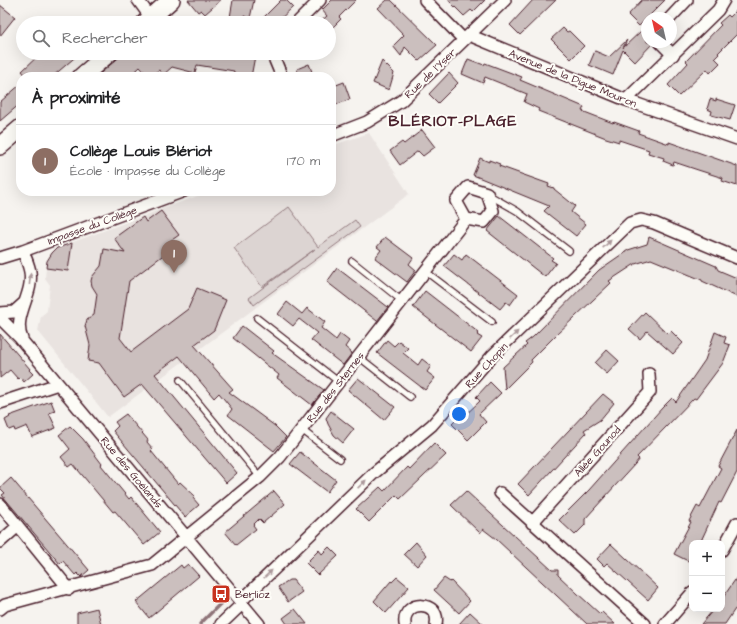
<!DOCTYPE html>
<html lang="fr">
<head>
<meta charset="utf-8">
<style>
	body { margin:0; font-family:"Architects Daughter",sans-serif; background:#f6f6f6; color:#202124 }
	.controls { position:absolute; right:12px; bottom:12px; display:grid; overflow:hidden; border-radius:8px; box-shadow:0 4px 16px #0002 }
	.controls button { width:36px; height:36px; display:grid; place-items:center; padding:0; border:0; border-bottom:1px solid #e0e0e0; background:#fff; color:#202124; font:20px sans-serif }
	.compass { position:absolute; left:641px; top:12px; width:36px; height:36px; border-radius:50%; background:#fff; box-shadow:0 4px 16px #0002; rotate:326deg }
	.you { position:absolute; left:459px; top:414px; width:14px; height:14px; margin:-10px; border:3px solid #fff; border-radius:50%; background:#1a73e8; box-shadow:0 0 0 6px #1a73e833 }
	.badge { display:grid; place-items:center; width:26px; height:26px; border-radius:50%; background:#c8321e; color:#fff; font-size:13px; font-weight:700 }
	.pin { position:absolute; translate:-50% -33px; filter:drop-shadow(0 1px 2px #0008) }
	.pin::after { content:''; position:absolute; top:21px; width:14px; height:12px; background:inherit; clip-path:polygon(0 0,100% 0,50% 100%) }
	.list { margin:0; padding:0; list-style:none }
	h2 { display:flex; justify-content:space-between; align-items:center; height:52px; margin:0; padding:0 16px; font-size:17px }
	h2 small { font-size:13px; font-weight:400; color:#757577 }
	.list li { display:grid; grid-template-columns:26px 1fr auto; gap:12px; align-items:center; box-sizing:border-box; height:72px; padding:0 16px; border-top:1px solid #e0e0e0 }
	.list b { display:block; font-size:15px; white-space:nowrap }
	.list p { margin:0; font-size:13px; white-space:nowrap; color:#757577 }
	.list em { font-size:13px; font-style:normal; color:#757577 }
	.icon { flex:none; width:22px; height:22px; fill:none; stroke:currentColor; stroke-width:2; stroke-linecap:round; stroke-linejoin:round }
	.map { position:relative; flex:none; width:737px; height:624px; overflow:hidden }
	.search { position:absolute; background:#fff; box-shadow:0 4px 16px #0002; left:16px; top:16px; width:320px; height:44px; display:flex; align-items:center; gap:10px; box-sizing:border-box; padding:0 14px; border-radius:22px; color:#757577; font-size:15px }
	.panel { position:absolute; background:#fff; box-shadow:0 4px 16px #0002; left:16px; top:72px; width:320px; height:124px; border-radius:16px }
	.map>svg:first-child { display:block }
</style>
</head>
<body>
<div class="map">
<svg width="737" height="624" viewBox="0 0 737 624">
	<rect width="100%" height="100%" fill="#f6f3ef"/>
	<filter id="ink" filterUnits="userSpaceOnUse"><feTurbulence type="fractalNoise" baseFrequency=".025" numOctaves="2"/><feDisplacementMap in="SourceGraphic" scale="8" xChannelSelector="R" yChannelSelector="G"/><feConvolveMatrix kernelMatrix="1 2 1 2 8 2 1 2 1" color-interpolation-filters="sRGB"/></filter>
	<g filter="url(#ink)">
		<!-- built -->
		<path fill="#e9e3e0" d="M369,133L409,194L108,417L38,331L41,316L47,311L50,285L45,278L46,268L47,261L52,253L57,248L211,191H331V146Z"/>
		<!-- green -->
		<path fill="#dcd4d2" stroke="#937a7e" d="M289,207L318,247L355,220L360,227L254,305L249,298L315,249L262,287L234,248Z"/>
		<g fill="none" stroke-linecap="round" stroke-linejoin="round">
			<!-- stream -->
			<path stroke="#8e7378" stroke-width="3.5" d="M200,624L221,603"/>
		</g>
		<!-- building -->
		<path fill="#cbbfbe" stroke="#4a1f2b" d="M188,0H221L205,14L201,10L198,12Z
			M233,0H254L250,18L244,16L243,23H229Z
			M281,0H286L293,7L276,23H269L264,17Z
			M332,0H356L339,17L341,19L329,31V23H319L327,16L322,10Z
			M387,0H391L437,45L419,61L405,47L401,56L393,46L404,35L378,8Z
			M448,0H485L473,12L471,10L464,16Z
			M533,0H556L520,35L510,25Z
			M642,0H665L639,26L628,15Z
			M0,5L15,17L0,36Z
			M737,10V34L718,53L719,54L715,58L720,63L710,73L707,69L679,96L668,85L688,63L686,61L721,25L719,23L728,15L730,17Z
			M563,28L567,32L569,31L584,46L571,59L551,39Z
			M642,30L647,34V42H653V43L635,62L623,50L613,75L589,65L595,51L609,57L627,40L623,48Z
			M41,53H80L52,77H27L22,71Z
			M124,53H239L255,56L251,77H233L234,71L197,65L195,73L172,67L163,75L159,70L149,77L140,67L129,77H96Z
			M468,59L484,65L485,63L522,77L520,80L584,107L582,111L613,123L614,122L639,131L638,133L669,144V142L737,166V186L722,181L723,178L698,170L674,162L673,165L663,161L664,158L648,153L649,150L619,140V142L606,138L538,111L539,109L524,102L527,94L485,77L483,83L462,74Z
			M382,61L394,73L389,90L373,83Z
			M309,64L314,77H300L297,69Z
			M449,73L458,83L438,103L429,94Z
			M344,82L350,99L331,107V87Z
			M21,84V103L0,121V102Z
			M710,99L716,101V99L735,105L730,120L711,115L712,111L707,109Z
			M422,130L435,147L423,156L418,151L400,165L390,151L402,142L404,144Z
			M480,158L489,162V160L500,164L499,166L549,184L548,186L554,188V189L575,206L571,212L586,224L576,236L544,211L549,206L473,175Z
			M161,211L179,235L166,244L170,250L129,281L120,338L131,352L188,309L197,288L226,300L214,330L194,345L233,389L229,392L275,426L286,437L274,451L228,415L232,409L219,393L214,398L179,356L155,374L237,473L226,483L142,384L124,397L99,363L88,361L90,345L85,326L87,320L94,315L97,294L92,286L91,281L92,277L101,266L104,249L125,253L114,238L143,217L146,222Z
			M499,216L553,258L551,260L556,263L545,277L487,231Z
			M385,237L413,258L409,264L416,270L407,282L375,258L381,250L377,247Z
			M649,237L716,266L718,270L737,278V297L702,281V280L651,259L635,264L609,281L611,283L557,334L531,360L532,362L505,389L503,367L527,345L525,343L533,337L599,270L628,250L647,244Z
			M72,243L68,271L46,268L47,261L52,253L57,248Z
			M454,254L462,260L466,254L518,294L510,305L506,302L500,309L444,266Z
			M337,268L388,307L377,321L327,282Z
			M425,291L479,333L477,335L482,338L471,352L413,307Z
			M287,302L302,314L307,308L325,322L321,328L336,340L340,334L349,341L345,347L352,353L343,365L311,340L317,333L299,319L293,326L278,314Z
			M645,312L668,334L671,331L683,343L673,354L647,331L640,339L629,329Z
			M242,326L274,351L272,353L324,390L312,405L277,378L279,375L233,338Z
			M715,332L726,337L724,343L730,345L723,363L696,399L694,398L637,457L639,459L635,464L585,519V525L575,535L559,520L589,490L662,408L672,398L676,402L705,360Z
			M0,334L30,369L29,370L33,374L24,382L20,377L18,379L10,370L0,378Z
			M387,340L394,346L399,341L408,348L403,353L418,365L422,359L431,366L427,372L435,378L425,390L377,353Z
			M607,350L619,361L607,374L595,363Z
			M358,378L395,407L384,420L348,390Z
			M490,382L501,393L479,414L486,422L468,440L452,424L459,417L461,419L480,401L476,397Z
			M603,394L614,403L600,420L584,430L586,433L529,495L518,484Z
			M51,401L55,411L49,413L56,428L32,437L27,426L15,431L14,428L9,430L5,420L10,417L9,416Z
			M331,411L354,429L343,443L334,435L328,424L326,418Z
			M126,414L148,440L147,442L153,449L151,451L178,484L180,482L195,496L193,498L199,505L185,517L113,431L118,426L115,422Z
			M70,426L83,439L102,464L101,465L129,499L131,497L160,532L144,545L115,511L113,512L73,464L69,467L61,457L70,449L59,435Z
			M737,430V472L721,503L719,502L700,543H692V552L688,561L674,554L691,522L689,521L697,506L700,508L721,468L718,466Z
			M434,443L446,455L400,499L396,495L369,522L356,509L380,487L384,491L407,467L409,469Z
			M300,452L336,480L327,492L290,464Z
			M11,478L89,570L81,577L77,573L75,575L63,561L60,564L2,495L5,493L0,488Z
			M274,491L285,504L263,523L259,519L253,525L256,529L236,545L225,532Z
			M466,491L552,570H558V575L577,593L600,614L602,612L615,624H587L496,539L483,529L480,533L451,505Z
			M416,542L427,555L417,566L404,554Z
			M611,544L658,588L648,600L607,563L604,566L597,559Z
			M329,547L338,556L318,575L306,563L319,550L322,554Z
			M188,564L199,576L149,618L136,602L181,565L183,568Z
			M397,577L409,587L386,613L374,601L391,581L392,582Z
			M737,577V609H735L725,624H701L714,609H722V599Z
			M444,578L450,582L451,581L470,601L459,613L434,590Z
			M289,580H293L302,592L288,602L278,587Z
			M97,608L101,624H77V613Z
			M295,609L307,624H287L283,618Z
			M470,612L483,624H459Z"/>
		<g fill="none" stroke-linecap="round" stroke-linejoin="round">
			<!-- lane casing -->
			<g stroke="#4a1f2b" stroke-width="8">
				<path id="lane" d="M489,195L517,211L569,251
					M352,261L402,301
					M425,271L492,322
					M257,318L339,382
					M359,357L410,397
					M180,380L260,477
					M302,430L340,459"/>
			</g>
			<!-- street casing -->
			<g stroke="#4a1f2b" stroke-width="14">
				<path id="street" d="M138,0L151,18L174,23
					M425,0L464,40L469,35L626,100L737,139
					M670,18L687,0
					M297,23L320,0
					M469,35L505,0
					M660,42L673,55
					M272,53L282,77
					M626,100L718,10L724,0
					M331,136L367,122L401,101L464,40
					M468,187L487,193L493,211L484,222L466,219L456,201Z
					M23,251L184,191
					M0,258L23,251C25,257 29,265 30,272C34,295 12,316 22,339
					M0,313L14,312L24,303
					M0,318L19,337L259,624
					M0,403L58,384
					M500,493L645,624
					M0,504L69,589
					M532,523L650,392L649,374
					M0,542L18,526
					M722,550L737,523
					M240,602L374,473L432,425L492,356L630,223L641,220L654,223L737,258
					M0,609L5,605L152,565L260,477L280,457L466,219
					M221,624L242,604
					M405,624C402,599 441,600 436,624
					M665,624L692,593"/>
			</g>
			<!-- primary casing -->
			<g stroke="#4a1f2b" stroke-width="20">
				<path id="primary" d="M145,23L171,0
					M81,77L109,53
					M0,146L21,128"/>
			</g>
			<!-- lane -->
			<use href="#lane" stroke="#fdfcf7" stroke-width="5.5"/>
			<!-- street -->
			<use href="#street" stroke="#fdfcf7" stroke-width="11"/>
			<!-- primary -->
			<use href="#primary" stroke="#fdfcf7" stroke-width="17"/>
		</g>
		<!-- one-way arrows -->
		<defs><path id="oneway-solid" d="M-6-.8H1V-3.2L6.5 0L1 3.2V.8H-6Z"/></defs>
		<g fill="#ac999b">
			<use href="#oneway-solid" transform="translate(607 244) rotate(-44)"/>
			<use href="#oneway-solid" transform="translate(30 279) rotate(-84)"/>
			<use href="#oneway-solid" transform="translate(514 335) rotate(-44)"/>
			<use href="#oneway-solid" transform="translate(362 484) rotate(-43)"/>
			<use href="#oneway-solid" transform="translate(268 574) rotate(-44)"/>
		</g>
	</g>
	<!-- icons -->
	<defs>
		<g id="bus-square" transform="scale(1)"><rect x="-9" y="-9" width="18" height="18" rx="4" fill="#c8321e" stroke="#fdfcf7"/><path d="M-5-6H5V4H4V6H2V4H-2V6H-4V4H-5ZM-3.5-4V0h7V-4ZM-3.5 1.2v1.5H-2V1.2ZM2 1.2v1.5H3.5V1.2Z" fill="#fff"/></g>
	</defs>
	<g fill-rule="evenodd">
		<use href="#bus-square" x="221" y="594"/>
	</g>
	<g text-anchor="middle" stroke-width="4" stroke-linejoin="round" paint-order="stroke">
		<!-- street labels -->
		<g font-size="11" fill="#4a1f2b" stroke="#fdfcf7">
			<text transform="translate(430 73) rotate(-44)" y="4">Rue de l'Yser</text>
			<text transform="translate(573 78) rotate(22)" y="4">Avenue de la Digue Mouron</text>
			<text transform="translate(92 225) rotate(-20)" y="4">Impasse du Collège</text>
			<text transform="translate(486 365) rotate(-47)" y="4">Rue Chopin</text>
			<text transform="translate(335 387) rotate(-52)" y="4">Rue des Sternes</text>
			<text transform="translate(597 451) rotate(-48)" y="4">Allée Gounod</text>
			<text transform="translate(132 472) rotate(50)" y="4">Rue des Goélands</text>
		</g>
		<!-- poi labels -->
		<g font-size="11" fill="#4a1f2b" stroke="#fdfcf7" text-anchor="start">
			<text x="235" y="598">Berlioz</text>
		</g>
		<!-- district labels -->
		<g font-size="15" font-weight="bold" letter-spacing="1" fill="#4a1f2b" stroke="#fdfcf7">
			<text x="453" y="126">BLÉRIOT-PLAGE</text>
		</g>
	</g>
</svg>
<div class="controls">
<button>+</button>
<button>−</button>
</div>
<svg class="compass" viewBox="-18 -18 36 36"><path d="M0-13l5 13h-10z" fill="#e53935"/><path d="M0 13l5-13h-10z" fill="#757577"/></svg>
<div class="you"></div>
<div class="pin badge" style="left:174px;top:273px;background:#8d6e63">1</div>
<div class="search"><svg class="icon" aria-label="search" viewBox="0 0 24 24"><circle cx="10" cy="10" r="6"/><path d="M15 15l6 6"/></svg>Rechercher</div>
<section class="panel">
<h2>À proximité<small></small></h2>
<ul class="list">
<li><span class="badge" style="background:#8d6e63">1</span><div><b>Collège Louis Blériot</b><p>École · Impasse du Collège</p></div><em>170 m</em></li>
</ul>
</section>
</div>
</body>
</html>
